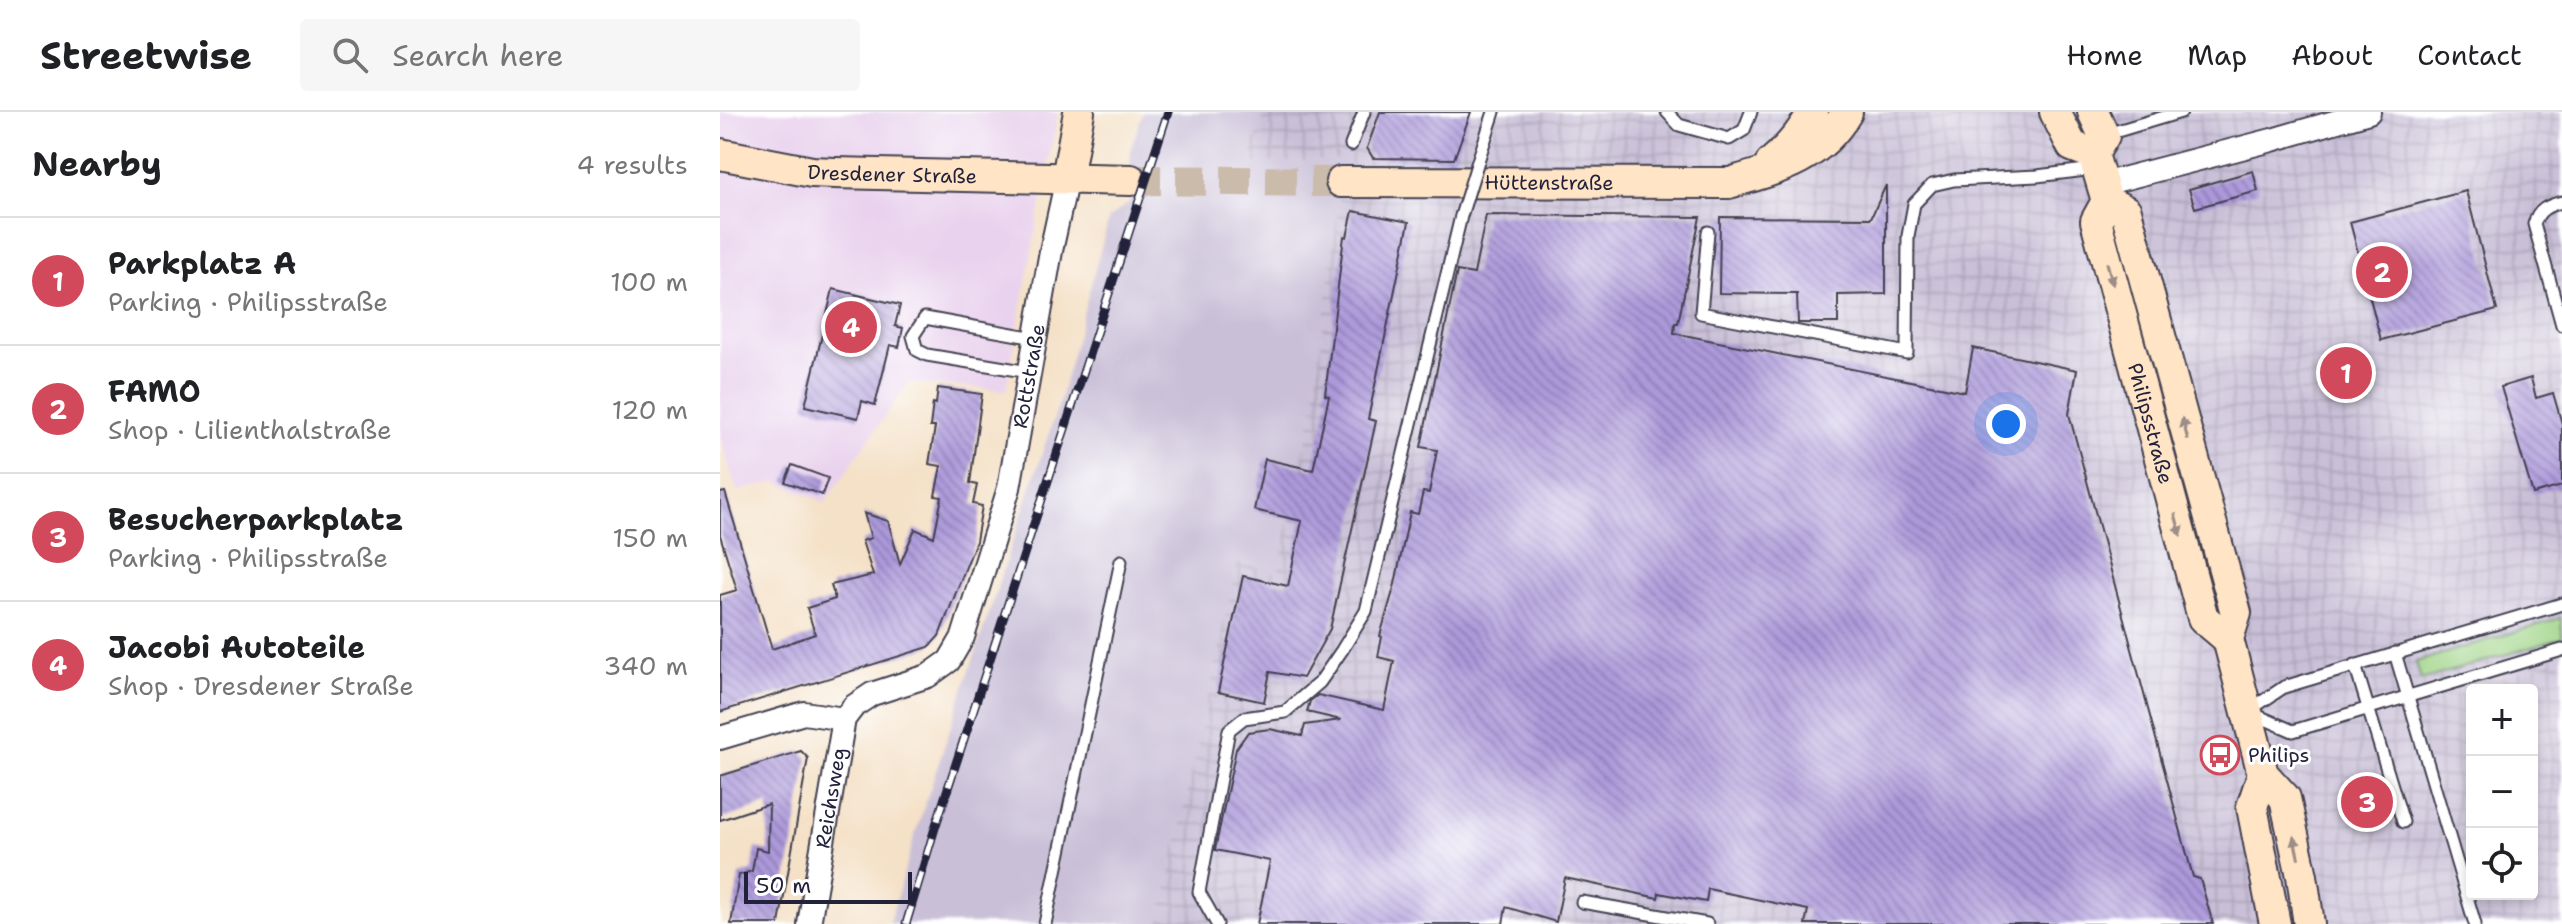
<!DOCTYPE html>
<html lang="en">
<head>
<meta charset="utf-8">
<style>
	body { margin:0; font-family:"Shantell Sans",sans-serif; background:#f6f6f6; color:#202124 }
	.controls { position:absolute; right:24px; bottom:24px; display:grid; overflow:hidden; border-radius:8px; box-shadow:0 4px 12px #0003 }
	.controls button { width:72px; height:72px; display:grid; place-items:center; padding:0; border:0; border-bottom:2px solid #e0e0e0; background:#fff; color:#202124; font:40px sans-serif }
	.scale { position:absolute; left:24px; bottom:20px; width:168px; box-sizing:border-box; padding-left:8px; border:4px solid #22223b; border-top:0; font-size:22px; line-height:28px; white-space:nowrap; color:#22223b; -webkit-text-stroke:6px #fff; paint-order:stroke }
	.you { position:absolute; left:1286px; top:312px; width:28px; height:28px; margin:-20px; border:6px solid #fff; border-radius:50%; background:#1a73e8; box-shadow:0 0 0 12px #1a73e833 }
	.badge { display:grid; place-items:center; width:52px; height:52px; border-radius:50%; background:#d1495b; color:#fff; font-size:26px; font-weight:700 }
	.pin { position:absolute; translate:-50% -50%; border:4px solid #fff; box-shadow:0 2px 8px #0006 }
	.list { margin:0; padding:0; list-style:none }
	h2 { display:flex; justify-content:space-between; align-items:center; height:104px; margin:0; padding:0 32px; font-size:34px }
	h2 small { font-size:26px; font-weight:400; color:#757577 }
	.list li { display:grid; grid-template-columns:52px 1fr auto; gap:24px; align-items:center; box-sizing:border-box; height:128px; padding:0 32px; border-top:2px solid #e0e0e0 }
	.list b { display:block; font-size:30px; white-space:nowrap }
	.list p { margin:0; font-size:26px; white-space:nowrap; color:#757577 }
	.list em { font-size:26px; font-style:normal; color:#757577 }
	.icon { flex:none; width:44px; height:44px; fill:none; stroke:currentColor; stroke-width:2; stroke-linecap:round; stroke-linejoin:round }
	.map { position:relative; flex:none; width:1842px; height:812px; overflow:hidden }
	header { display:flex; align-items:center; gap:48px; box-sizing:border-box; height:112px; padding:0 40px; background:#fff; border-bottom:2px solid #e0e0e0 }
	header strong { font-size:38px }
	nav { display:flex; gap:44px; margin-inline-start:auto; font-size:28px }
	.search { width:560px; height:72px; background:#f6f6f6; display:flex; align-items:center; gap:20px; box-sizing:border-box; padding:0 28px; border-radius:8px; color:#757577; font-size:30px }
	main { display:flex }
	aside { flex:1; background:#fff }
	.map>svg:first-child { display:block }
</style>
</head>
<body>
<header>
<strong>Streetwise</strong>
<div class="search"><svg class="icon" aria-label="search" viewBox="0 0 24 24"><circle cx="10" cy="10" r="6"/><path d="M15 15l6 6"/></svg>Search here</div>
<nav><a>Home</a><a>Map</a><a>About</a><a>Contact</a></nav>
</header>
<main>
<aside>
<h2>Nearby<small>4 results</small></h2>
<ul class="list">
<li><span class="badge">1</span><div><b>Parkplatz A</b><p>Parking · Philipsstraße</p></div><em>100 m</em></li>
<li><span class="badge">2</span><div><b>FAMO</b><p>Shop · Lilienthalstraße</p></div><em>120 m</em></li>
<li><span class="badge">3</span><div><b>Besucherparkplatz</b><p>Parking · Philipsstraße</p></div><em>150 m</em></li>
<li><span class="badge">4</span><div><b>Jacobi Autoteile</b><p>Shop · Dresdener Straße</p></div><em>340 m</em></li>
</ul>
</aside>
<div class="map">
<svg width="1842" height="812" viewBox="0 0 1842 812">
	<defs>
		<pattern id="industrial-grid" width="8" height="8" patternUnits="userSpaceOnUse" patternTransform="scale(2)"><rect width="8" height="8" fill="#c9bfd7"/><path d="M0 4h8M4 0v8" fill="none" stroke="#aca4b9"/></pattern>
		<pattern id="building-back-hatch" width="6" height="6" patternUnits="userSpaceOnUse" patternTransform="scale(2)"><rect width="6" height="6" fill="#ac99da"/><path d="M-1 5l2 2M0 0l6 6M5-1l2 2" fill="none" stroke="#8c7cb2"/></pattern>
	</defs>
	<rect width="100%" height="100%" fill="#fff"/>
	<filter id="ink" filterUnits="userSpaceOnUse"><feTurbulence type="fractalNoise" baseFrequency=".0125" numOctaves="2"/><feDisplacementMap in="SourceGraphic" scale="16" xChannelSelector="R" yChannelSelector="G"/><feConvolveMatrix kernelMatrix="1 2 1 2 8 2 1 2 1" color-interpolation-filters="sRGB"/></filter>
	<filter id="wash" filterUnits="userSpaceOnUse"><feTurbulence type="fractalNoise" baseFrequency=".006" numOctaves="4" result="noise"/><feDisplacementMap in="SourceGraphic" scale="32" xChannelSelector="R" yChannelSelector="G"/><feGaussianBlur stdDeviation="1.8" result="paint"/><feColorMatrix in="noise" values="0 0 0 0 0 0 0 0 0 0 0 0 0 0 0 0 0 1.4 0 .05"/><feComposite in="paint" operator="in"/></filter>
	<g filter="url(#wash)">
		<rect width="100%" height="100%" fill="#f4e1c7"/>
		<!-- built -->
		<path fill="#e9d2ed" d="M0,0H338L286,278L188,271L105,390L57,370L17,379L0,326Z"/>
		<!-- industrial -->
		<path fill="url(#industrial-grid)" fill-rule="evenodd" d="M545,0H1842V812H439L517,450L558,460L592,300L621,70V47L527,52ZM1752,578H1812V782H1752Z"/>
		<!-- railway -->
		<path fill="#c9bfd7" d="M423,0H545L528,52L621,47V70L592,300L558,461L517,451L439,812H169L198,713L339,291L389,106L409,91L411,36Z"/>
		<!-- green -->
		<path fill="#9dd384" stroke="#607a60" stroke-width="2" d="M1841,506L1842,526L1701,568L1696,550Z"/>
		<g id="blocks">
			<!-- building -->
			<path fill="url(#building-back-hatch)" d="M660,0H751L734,47L653,46L647,36Z
				M1533,59L1538,79L1475,96L1469,77Z
				M1166,73V182L1118,183V211H1078L1077,182L999,181L1000,105L1151,106Z
				M1746,79L1777,198L1661,228L1630,110Z
				M633,99L689,110L648,307L656,309L610,517L583,566L550,560L544,590L498,580L523,464L568,474L582,409L534,398L545,347L593,358L609,284L605,283L624,124L627,125Z
				M766,103L980,105L958,211H955L954,221L1245,280L1253,236L1357,258L1349,302L1473,765L1480,767L1493,812H1085L1088,798L988,777L986,790L939,781L938,786L845,766L836,810L786,795L783,812H537L550,749L495,738L516,637L528,620L550,617L582,624L585,613L621,608L587,600L590,589L598,583L664,598L674,549L658,545L662,525L660,524L675,472L690,400L698,402L703,380L709,381L717,338L701,335L737,159L754,162Z
				M113,177L180,193L175,214L183,216L179,235L170,233L155,293L142,289L138,306L85,294Z
				M1811,266L1816,286L1833,281L1842,312V374L1813,382L1781,275Z
				M218,276L262,282L250,371L257,373L253,392L262,394L256,429L219,524L209,535L0,600V483L17,478L0,423V381L5,380L52,537L95,522L87,496L115,487L111,473L153,463L142,429L151,426L144,401L168,409L180,452L195,417L214,425L222,385L215,384L221,354L209,352L215,315H210L213,291L216,292Z
				M72,353L108,366L102,383L65,370Z
				M81,639L88,646L59,812H11L19,763L32,759L36,736L48,739L49,692L0,708V664Z"/>
		</g>
	</g>
	<g filter="url(#ink)">
		<use href="#blocks" fill-opacity="0" stroke="#423f50" stroke-width="2"/>
		<g fill="none" stroke-linecap="round" stroke-linejoin="round">
			<!-- secondary-tunnel -->
			<path stroke="#cabbab" stroke-width="30" stroke-dasharray="30 15" stroke-linecap="butt" d="M411,68L621,70"/>
			<!-- lane casing -->
			<g stroke="#423f50" stroke-width="15">
				<path id="lane" d="M947,0L959,13L1009,27L1024,18L1031,0
					M1384,23L1461,0
					M631,33L644,0
					M758,49L774,0
					M1842,90C1827,94 1819,97 1814,112L1842,213
					M988,120L981,201L1187,241L1188,124L1194,92L1212,73L1234,68L1317,64L1374,57
					M309,260L207,243L197,238L193,224L205,206L315,226
					M1675,541L1755,812
					M1635,553L1683,710
					M1528,599L1564,575L1842,492
					M1531,601L1573,619L1842,538
					M862,790L987,812
					M325,812L401,449
					M497,812L479,780L509,618L524,606L565,600L600,570L622,538L646,499L741,104"/>
			</g>
			<!-- street casing -->
			<g stroke="#423f50" stroke-width="26">
				<g id="street">
					<path d="M1383,72L1552,28L1649,0"/>
					<path d="M0,626L84,601L124,607"/>
					<path id="s1" d="M89,812L124,607L134,594L152,582L208,564L229,549L243,525L289,376L331,139L347,66"/>
				</g>
			</g>
			<!-- secondary casing -->
			<g stroke="#423f50" stroke-width="34">
				<g id="secondary">
					<path id="s2" d="M1335,0L1352,34L1373,42L1387,89L1376,109L1483,506L1508,527"/>
					<path id="s3" d="M0,42L92,60L115,61L411,68"/>
					<path d="M1373,42L1384,24L1373,0"/>
					<path d="M1051,51C1069,36 1082,21 1093,0"/>
					<path d="M347,66L359,0"/>
					<path id="s4" d="M621,70L1009,71C1058,57 1100,47 1127,0"/>
					<path d="M1387,89L1406,99L1516,501L1508,527L1543,662L1565,686L1582,764L1589,812"/>
					<path d="M1543,662L1532,695L1555,812"/>
				</g>
			</g>
			<!-- lane -->
			<use href="#lane" stroke="#fff" stroke-width="11"/>
			<!-- street -->
			<use href="#street" stroke="#fff" stroke-width="22"/>
			<!-- secondary -->
			<use href="#secondary" stroke="#ffe4c6" stroke-width="30"/>
			<!-- rail casing -->
			<g stroke="#22223b" stroke-width="9">
				<path id="rail" d="M186,812L215,716L448,0"/>
			</g>
			<!-- rail -->
			<use href="#rail" stroke="#fff" stroke-width="6" stroke-dasharray="18" stroke-linecap="butt"/>
			<!-- lane-bridge casing -->
			<g stroke="#423f50" stroke-width="15" stroke-linecap="butt">
				<path id="lane-bridge" d="M741,104L758,49"/>
			</g>
			<!-- lane-bridge -->
			<use href="#lane-bridge" stroke="#fff" stroke-width="11"/>
		</g>
		<!-- one-way arrows -->
		<defs><path id="oneway-solid" d="M-6-.8H1V-3.2L6.5 0L1 3.2V.8H-6Z" transform="scale(2)"/></defs>
		<g fill="#9c8d87">
			<use href="#oneway-solid" transform="translate(1390 162) rotate(75)"/>
			<use href="#oneway-solid" transform="translate(1465 317) rotate(-105)"/>
			<use href="#oneway-solid" transform="translate(1458 413) rotate(75)"/>
			<use href="#oneway-solid" transform="translate(1576 735) rotate(-102)"/>
		</g>
	</g>
	<!-- icons -->
	<defs>
		<g id="bus-ring" transform="scale(2)"><circle r="9.5" fill="#fff" stroke="#d1495b" stroke-width="1.5"/><path d="M-5-6H5V4H4V6H2V4H-2V6H-4V4H-5ZM-3.5-4V0h7V-4ZM-3.5 1.2v1.5H-2V1.2ZM2 1.2v1.5H3.5V1.2Z" fill="#d1495b"/></g>
	</defs>
	<g fill-rule="evenodd">
		<use href="#bus-ring" x="1500" y="643"/>
	</g>
	<g text-anchor="middle" stroke-width="6" stroke-linejoin="round" paint-order="stroke">
		<!-- street labels -->
		<g font-size="20" fill="#22223b" stroke="#fff">
			<text dy="7" stroke="none"><textPath href="#s3" startOffset="174">Dresdener Straße</textPath></text>
			<text dy="7" stroke="none"><textPath href="#s4" startOffset="208">Hüttenstraße</textPath></text>
			<text dy="7" stroke="none"><textPath href="#s1" startOffset="628">Rottstraße</textPath></text>
			<text dy="7" stroke="none"><textPath href="#s2" startOffset="342">Philipsstraße</textPath></text>
			<text dy="7" stroke="none"><textPath href="#s1" startOffset="128">Reichsweg</textPath></text>
		</g>
		<!-- poi labels -->
		<g font-size="20" fill="#22223b" stroke="#fff" text-anchor="start">
			<text x="1528" y="650">Philips</text>
		</g>
	</g>
</svg>
<div class="controls">
<button>+</button>
<button>−</button>
<button><svg class="icon" aria-label="locate" viewBox="0 0 24 24"><circle cx="12" cy="12" r="6"/><path d="M12 2v4M12 18v4M2 12h4M18 12h4"/></svg></button>
</div>
<div class="scale">50 m</div>
<div class="you"></div>
<div class="pin badge" style="left:1626px;top:261px">1</div>
<div class="pin badge" style="left:1662px;top:160px">2</div>
<div class="pin badge" style="left:1647px;top:690px">3</div>
<div class="pin badge" style="left:131px;top:215px">4</div>
</div>
</main>
</body>
</html>
